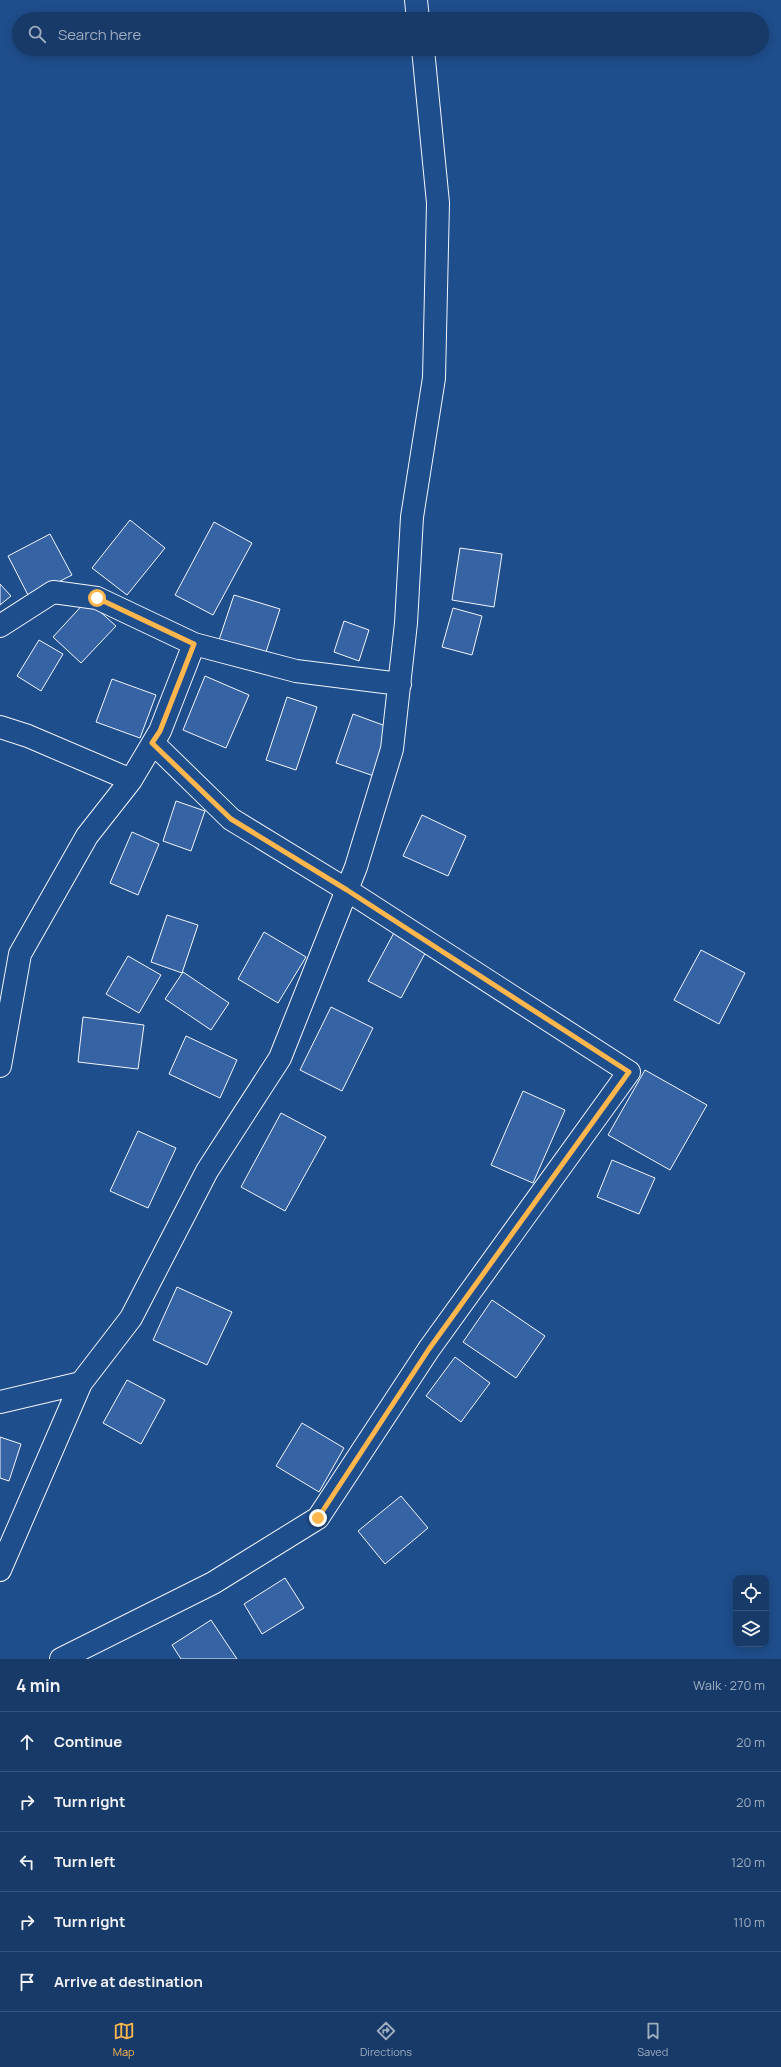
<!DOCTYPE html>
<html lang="en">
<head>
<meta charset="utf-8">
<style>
	body { margin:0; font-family:Manrope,sans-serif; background:#20416f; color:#f1f3f6 }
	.controls { position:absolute; right:12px; bottom:12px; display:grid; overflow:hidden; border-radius:8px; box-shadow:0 2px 10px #0003 }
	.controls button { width:36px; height:36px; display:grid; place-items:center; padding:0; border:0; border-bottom:1px solid #36547d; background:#173a69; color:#f1f3f6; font:20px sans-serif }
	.stop { position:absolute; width:12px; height:12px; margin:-9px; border:3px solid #ffb74d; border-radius:50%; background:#fff }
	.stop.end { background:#ffb74d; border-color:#fff; box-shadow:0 1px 4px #0008 }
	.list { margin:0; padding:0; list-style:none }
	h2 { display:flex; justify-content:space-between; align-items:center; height:52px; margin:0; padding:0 16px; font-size:17px }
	h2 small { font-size:13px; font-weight:400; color:#9eadc0 }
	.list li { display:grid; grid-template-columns:26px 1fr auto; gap:12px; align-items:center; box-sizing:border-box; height:60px; padding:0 16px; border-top:1px solid #36547d }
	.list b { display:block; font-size:15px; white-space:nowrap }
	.list em { font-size:13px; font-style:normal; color:#9eadc0 }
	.icon { flex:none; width:22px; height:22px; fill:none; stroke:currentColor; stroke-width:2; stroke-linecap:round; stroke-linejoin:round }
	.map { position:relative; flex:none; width:781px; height:1659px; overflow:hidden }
	.search { position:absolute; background:#173a69; box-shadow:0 2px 10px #0003; left:12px; right:12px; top:12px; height:44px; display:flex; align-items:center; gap:10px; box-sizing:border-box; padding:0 14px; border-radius:22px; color:#9eadc0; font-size:15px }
	.sheet { height:352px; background:#173a69 }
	nav { display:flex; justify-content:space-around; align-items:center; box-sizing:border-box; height:56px; border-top:1px solid #36547d; background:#173a69; font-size:11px; color:#9eadc0 }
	nav a { display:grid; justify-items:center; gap:2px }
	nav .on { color:#ffb74d }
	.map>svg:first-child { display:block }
</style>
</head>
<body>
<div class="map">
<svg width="781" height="1659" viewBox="0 0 781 1659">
	<rect width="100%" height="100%" fill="#1f4e8c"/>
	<!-- building -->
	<path fill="#3563a3" stroke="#f2f6ff" d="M130,520L165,548L127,595L92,568Z
		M214,522L252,543L213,615L175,595Z
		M50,534L72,575L29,597L8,556Z
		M460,548L502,554L494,607L452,600Z
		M0,584L11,596L0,605Z
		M234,595L280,609L265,655L219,640Z
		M87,600L116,626L81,663L53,637Z
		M453,608L482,616L472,655L442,647Z
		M344,621L369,630L359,661L334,652Z
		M39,640L63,654L41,691L17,676Z
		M205,676L249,695L226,748L183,730Z
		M112,679L156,695L140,738L96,722Z
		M287,697L317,707L296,770L266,760Z
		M353,714L391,728L374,776L336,763Z
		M176,801L205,811L191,851L163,841Z
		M422,815L466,836L448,876L403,856Z
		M132,832L159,844L138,895L110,883Z
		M167,915L198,925L182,973L151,962Z
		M396,929L429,946L401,998L368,981Z
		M264,932L306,957L278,1003L238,979Z
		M701,950L745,973L719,1024L674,1000Z
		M128,956L161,975L139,1013L106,994Z
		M183,972L229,1003L211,1030L165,999Z
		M331,1007L373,1028L342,1091L300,1070Z
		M83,1017L144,1025L138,1069L78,1062Z
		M186,1036L237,1060L220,1098L169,1074Z
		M645,1070L707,1105L670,1170L608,1135Z
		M523,1091L565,1110L533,1183L491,1165Z
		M281,1113L326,1137L285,1211L241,1187Z
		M138,1131L176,1148L148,1208L110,1191Z
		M612,1160L655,1178L639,1214L597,1197Z
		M177,1287L232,1312L207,1365L153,1340Z
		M492,1300L545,1336L516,1378L463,1342Z
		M455,1357L490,1383L461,1422L426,1396Z
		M127,1380L165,1400L141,1444L103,1423Z
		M302,1423L344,1448L319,1492L276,1466Z
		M0,1437L21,1444L9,1481L0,1478Z
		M401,1496L428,1528L385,1564L358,1531Z
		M285,1578L304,1608L262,1634L244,1604Z
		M211,1620L237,1659H181L172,1645Z"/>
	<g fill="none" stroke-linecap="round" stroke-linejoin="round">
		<!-- minor casing -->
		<g stroke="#f2f6ff" stroke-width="24">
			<path id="minor" d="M416,0L418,19
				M0,626L53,592L97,598L194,644L296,671L400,684
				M0,727L28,736L131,780
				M0,1066L20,954L87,836L131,780L160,731L194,644
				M0,1402L81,1383L131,1318L207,1171L280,1058L356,867L392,749L406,623L412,517L434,378L438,203L423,49
				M0,1570L81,1383
				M61,1659L213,1583L318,1518L429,1349L629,1072L347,890L231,819L153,743"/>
		</g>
		<!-- minor -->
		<use href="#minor" stroke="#1f4e8c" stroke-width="22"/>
	</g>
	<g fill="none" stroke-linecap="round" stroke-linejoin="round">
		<!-- route -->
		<path stroke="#ffb74d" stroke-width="5" d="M97,598L194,644L160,731L152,743L231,819L347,890L629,1072L429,1349L318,1518"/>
	</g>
</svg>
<div class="controls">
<button><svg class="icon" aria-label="locate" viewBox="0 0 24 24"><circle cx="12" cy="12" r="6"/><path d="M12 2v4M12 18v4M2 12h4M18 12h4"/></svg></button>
<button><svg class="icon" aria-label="layers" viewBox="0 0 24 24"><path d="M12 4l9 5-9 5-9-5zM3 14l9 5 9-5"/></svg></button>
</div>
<div class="stop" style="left:97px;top:598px"></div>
<div class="stop end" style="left:318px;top:1518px"></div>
<div class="search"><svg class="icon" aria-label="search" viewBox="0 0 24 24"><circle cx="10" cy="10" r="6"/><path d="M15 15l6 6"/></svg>Search here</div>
</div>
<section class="sheet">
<h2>4 min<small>Walk · 270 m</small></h2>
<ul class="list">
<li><svg class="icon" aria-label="ahead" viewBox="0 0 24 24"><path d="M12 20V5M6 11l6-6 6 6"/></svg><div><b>Continue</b></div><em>20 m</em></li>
<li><svg class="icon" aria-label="right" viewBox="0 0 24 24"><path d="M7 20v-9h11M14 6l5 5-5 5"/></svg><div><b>Turn right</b></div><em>20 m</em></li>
<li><svg class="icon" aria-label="left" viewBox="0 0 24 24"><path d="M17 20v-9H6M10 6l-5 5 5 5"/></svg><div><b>Turn left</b></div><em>120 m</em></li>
<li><svg class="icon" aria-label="right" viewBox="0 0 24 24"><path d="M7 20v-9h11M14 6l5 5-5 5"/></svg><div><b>Turn right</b></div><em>110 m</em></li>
<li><svg class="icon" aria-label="arrive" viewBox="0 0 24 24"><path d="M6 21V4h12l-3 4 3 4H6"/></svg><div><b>Arrive at destination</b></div></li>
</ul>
</section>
<nav>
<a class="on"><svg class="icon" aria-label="map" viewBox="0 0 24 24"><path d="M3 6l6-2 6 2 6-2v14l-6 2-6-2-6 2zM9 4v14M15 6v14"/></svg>Map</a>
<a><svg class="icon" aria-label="directions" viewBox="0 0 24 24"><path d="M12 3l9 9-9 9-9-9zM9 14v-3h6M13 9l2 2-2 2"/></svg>Directions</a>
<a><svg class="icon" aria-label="saved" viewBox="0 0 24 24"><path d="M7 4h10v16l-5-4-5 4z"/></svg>Saved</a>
</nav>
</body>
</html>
